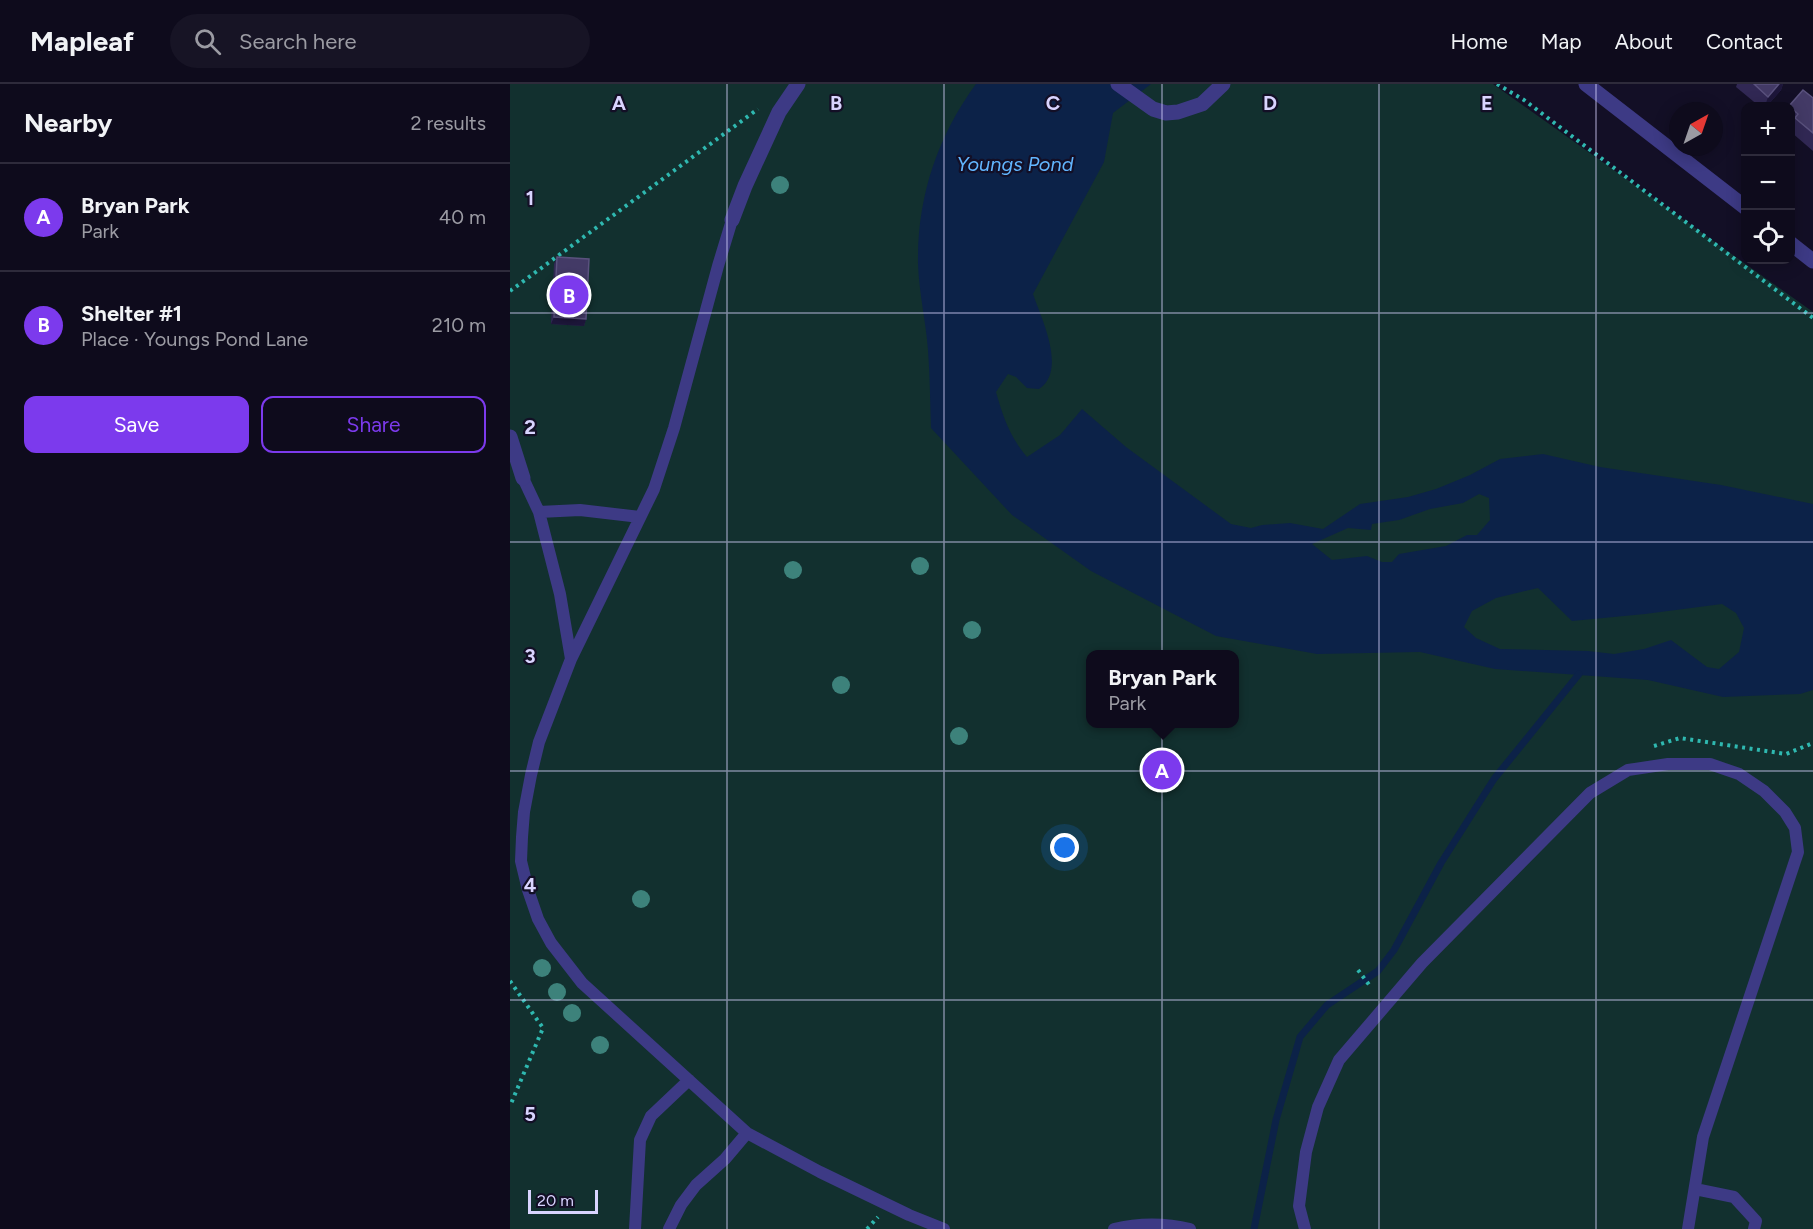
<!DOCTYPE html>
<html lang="en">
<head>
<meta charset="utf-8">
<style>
	body { margin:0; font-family:Figtree,sans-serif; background:#171425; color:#f1f3f6 }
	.controls { position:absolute; right:18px; top:18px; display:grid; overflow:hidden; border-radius:12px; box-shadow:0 3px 15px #0003 }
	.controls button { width:54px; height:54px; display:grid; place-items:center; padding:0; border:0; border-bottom:2px solid #2e2b3b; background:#0e0b1c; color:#f1f3f6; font:30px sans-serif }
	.compass { position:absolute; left:1159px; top:18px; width:54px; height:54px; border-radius:50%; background:#0e0b1c; box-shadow:0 3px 15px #0003; rotate:40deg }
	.scale { position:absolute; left:18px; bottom:15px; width:70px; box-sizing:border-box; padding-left:6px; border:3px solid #d9d4ff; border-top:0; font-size:16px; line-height:21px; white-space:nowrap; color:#d9d4ff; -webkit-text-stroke:4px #130f26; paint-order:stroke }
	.you { position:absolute; left:555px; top:764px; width:21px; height:21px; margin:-15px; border:4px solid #fff; border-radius:50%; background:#1a73e8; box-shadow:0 0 0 9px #1a73e833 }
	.badge { display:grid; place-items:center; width:39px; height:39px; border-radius:50%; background:#7c3aed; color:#fff; font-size:20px; font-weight:700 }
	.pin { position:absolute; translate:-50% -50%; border:3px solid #fff; box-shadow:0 2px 6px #0006 }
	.popup { position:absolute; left:576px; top:566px; width:153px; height:78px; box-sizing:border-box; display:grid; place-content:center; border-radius:12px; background:#0e0b1c; filter:drop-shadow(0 2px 4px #0005); font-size:20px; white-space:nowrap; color:#9b9ba3 }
	.popup b { font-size:22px; color:#f1f3f6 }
	.popup::after { content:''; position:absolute; left:50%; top:100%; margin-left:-12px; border:12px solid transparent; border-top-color:#0e0b1c }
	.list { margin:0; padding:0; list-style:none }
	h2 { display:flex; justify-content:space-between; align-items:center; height:78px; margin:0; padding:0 24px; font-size:26px }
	h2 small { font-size:20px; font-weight:400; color:#9b9ba3 }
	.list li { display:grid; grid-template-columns:39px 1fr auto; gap:18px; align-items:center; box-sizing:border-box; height:108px; padding:0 24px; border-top:2px solid #2e2b3b }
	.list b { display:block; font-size:22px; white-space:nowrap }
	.list p { margin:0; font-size:20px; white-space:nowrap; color:#9b9ba3 }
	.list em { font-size:20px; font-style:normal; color:#9b9ba3 }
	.actions { display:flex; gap:12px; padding:18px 24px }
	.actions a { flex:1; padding:14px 0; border:2px solid #7c3aed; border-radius:12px; text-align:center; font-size:21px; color:#7c3aed }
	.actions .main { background:#7c3aed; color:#fff }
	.icon { flex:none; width:33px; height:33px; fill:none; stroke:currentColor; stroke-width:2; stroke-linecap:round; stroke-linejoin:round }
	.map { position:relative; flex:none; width:1303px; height:1145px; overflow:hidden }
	header { display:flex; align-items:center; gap:36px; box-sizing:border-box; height:84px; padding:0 30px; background:#0e0b1c; border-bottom:2px solid #2e2b3b }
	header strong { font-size:28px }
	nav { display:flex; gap:33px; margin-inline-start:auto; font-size:21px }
	.search { width:420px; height:54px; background:#171425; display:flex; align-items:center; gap:15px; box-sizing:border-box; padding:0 21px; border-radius:33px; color:#9b9ba3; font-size:22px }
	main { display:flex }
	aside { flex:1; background:#0e0b1c }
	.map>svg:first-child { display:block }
</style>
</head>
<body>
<header>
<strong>Mapleaf</strong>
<div class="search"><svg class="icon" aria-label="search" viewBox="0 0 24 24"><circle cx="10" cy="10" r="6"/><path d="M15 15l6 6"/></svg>Search here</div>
<nav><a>Home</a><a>Map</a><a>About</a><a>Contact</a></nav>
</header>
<main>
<aside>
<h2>Nearby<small>2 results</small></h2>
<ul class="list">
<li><span class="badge">A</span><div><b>Bryan Park</b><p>Park</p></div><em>40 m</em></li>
<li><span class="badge">B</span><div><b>Shelter #1</b><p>Place · Youngs Pond Lane</p></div><em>210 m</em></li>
</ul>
<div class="actions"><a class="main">Save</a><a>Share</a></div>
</aside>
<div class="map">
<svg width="1303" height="1145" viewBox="0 0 1303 1145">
	<rect width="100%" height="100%" fill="#130f26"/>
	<!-- park -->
	<path fill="#12302f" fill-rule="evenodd" d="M0,0H983L1303,228V1145H0ZM580,570H724V640H580Z"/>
	<!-- water -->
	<path fill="#0c2248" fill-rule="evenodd" d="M466,0H641L603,29L594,78L523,210C532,236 557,286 529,305L517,304L506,293L498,290L486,308C493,333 500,353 517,373L550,351L572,325L616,363L721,440L741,444L752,441L780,439L813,445L850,420L898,413L926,405L960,391L990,375L1033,370L1090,383L1211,401L1303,420V606L1290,610L1213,613L1138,596L985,585L910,568L807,570L706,552L581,487L502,431L421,344C420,318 420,292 418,266C416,238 409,209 408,180C407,114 427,53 466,0ZM969,410L979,414L980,436L967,451H957L936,462L889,470L882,478H872L857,472L822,476L802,460L838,444L861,446L862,440L889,436L920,425L953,419ZM1028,504L1062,537L1135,530L1212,520L1226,529L1234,544L1229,568L1209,585L1197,583L1161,556L1134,565L1104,570L1078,567L990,565L966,554L954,543L962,527L986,514Z"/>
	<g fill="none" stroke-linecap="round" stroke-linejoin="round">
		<!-- stream -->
		<path stroke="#0c2248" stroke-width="7" d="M744,1145L766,1036L790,953L817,921L868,887L884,866L931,779L984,695L1069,590"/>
		<!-- path -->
		<path stroke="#2fb8b0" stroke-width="4" stroke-dasharray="3 4.5" stroke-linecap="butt" d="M987,0L1014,16L1303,234
			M0,207L248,25
			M1144,662L1170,654L1276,670L1303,659
			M848,886L860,902
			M0,897L33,944L0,1022
			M357,1145L368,1133"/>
		<!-- lane -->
		<path stroke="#3d3a85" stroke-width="12" d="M222,136L208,182L164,344L144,405L61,575L29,658L21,691L14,728L12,753L11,777L18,806L28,835L41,859L72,899L237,1049L310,1088L399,1131L434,1145
			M13,394L29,428L50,510L61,575
			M29,428L70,426L130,433
			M1185,1105L1224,1113L1246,1137L1244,1145
			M125,1145L130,1056L141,1032L179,996
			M159,1145L171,1121L186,1101L215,1075L237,1049
			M604,1145C628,1139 656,1139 680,1145
			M795,1145L789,1122L796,1068L808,1023L829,976L912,879L1080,709L1118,686L1158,680H1200L1229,690L1254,707L1275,728L1285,744L1288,768L1193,1053L1178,1145"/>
		<!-- street -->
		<path stroke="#3d3a85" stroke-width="15" d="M608,0L643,25L656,29L668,28L692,20L713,0
			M1076,0L1236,124
			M222,136L235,102L269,28L288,0
			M1280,159L1303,177
			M0,353L13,394"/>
	</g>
	<!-- trees -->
	<g fill="#3d827b">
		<circle cx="270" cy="101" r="9"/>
		<circle cx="410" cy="482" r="9"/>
		<circle cx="283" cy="486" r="9"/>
		<circle cx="462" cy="546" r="9"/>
		<circle cx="331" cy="601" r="9"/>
		<circle cx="449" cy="652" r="9"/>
		<circle cx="131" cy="815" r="9"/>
		<circle cx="32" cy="884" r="9"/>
		<circle cx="47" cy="908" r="9"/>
		<circle cx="62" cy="929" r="9"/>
		<circle cx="90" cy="961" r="9"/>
	</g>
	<!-- wall -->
	<path fill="#312854" d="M1227,0H1273L1271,6L1257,22H1249L1226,3Z
		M1293,6L1303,14V67L1281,48L1282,42L1281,41V22H1279Z
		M47,173L76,235L74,242L41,240L44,180Z"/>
	<!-- shaded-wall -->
	<path fill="#1d163a" d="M1269,0H1273L1271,6L1257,22H1255L1258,13Z
		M44,233L76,235L74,242L41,240Z"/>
	<!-- building -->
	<path fill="#433a66" stroke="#5a527e" stroke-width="1.5" d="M1244,0H1269L1258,13Z
		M1293,6L1303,14V49L1285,34L1288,30L1279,22Z
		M47,173L79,175L76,235L44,233Z"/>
	<!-- grid -->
	<path fill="none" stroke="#d9d4ff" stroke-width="1.5" stroke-opacity="0.55" d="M217,0V1145M434,0V1145M652,0V1145M869,0V1145M1086,0V1145M0,229H1303M0,458H1303M0,687H1303M0,916H1303"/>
	<g text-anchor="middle" stroke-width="4.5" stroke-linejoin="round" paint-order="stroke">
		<!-- water labels -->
		<g font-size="20" font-style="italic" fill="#62b6ff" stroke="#130f26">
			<text x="505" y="87">Youngs Pond</text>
		</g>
	</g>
	<g font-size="20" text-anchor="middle" font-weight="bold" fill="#d9d4ff" stroke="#130f26" stroke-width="4.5" stroke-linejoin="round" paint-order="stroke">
		<text x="109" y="26">A</text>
		<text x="326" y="26">B</text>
		<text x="543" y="26">C</text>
		<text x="760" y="26">D</text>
		<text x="977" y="26">E</text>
		<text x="20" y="121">1</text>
		<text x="20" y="350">2</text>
		<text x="20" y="579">3</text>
		<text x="20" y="808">4</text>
		<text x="20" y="1037">5</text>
	</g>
</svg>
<div class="controls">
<button>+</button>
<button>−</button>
<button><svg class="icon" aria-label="locate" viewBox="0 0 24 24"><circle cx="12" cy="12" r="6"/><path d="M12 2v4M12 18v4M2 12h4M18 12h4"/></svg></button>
</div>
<svg class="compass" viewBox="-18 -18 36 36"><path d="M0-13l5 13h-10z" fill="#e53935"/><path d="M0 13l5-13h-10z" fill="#9b9ba3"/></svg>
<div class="scale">20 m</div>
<div class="you"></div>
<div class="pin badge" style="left:652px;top:686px">A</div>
<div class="popup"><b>Bryan Park</b>Park</div>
<div class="pin badge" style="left:59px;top:211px">B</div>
</div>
</main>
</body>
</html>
